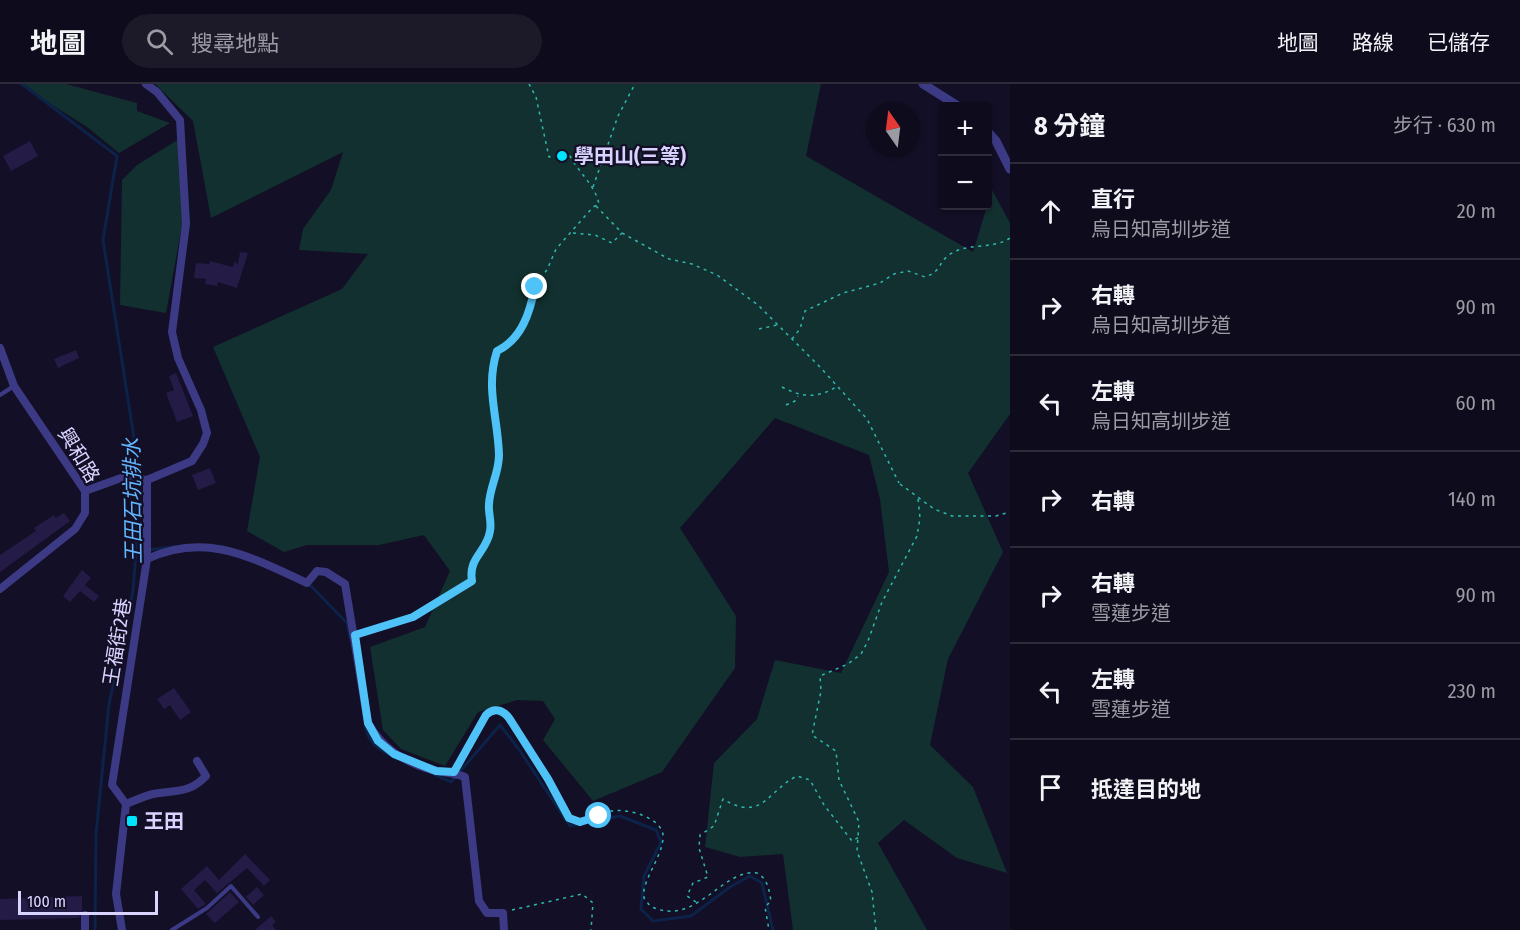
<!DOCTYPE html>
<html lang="zh-TW">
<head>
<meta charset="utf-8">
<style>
	body { margin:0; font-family:"Fira Sans Condensed","Noto Sans TC",sans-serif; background:#1c1929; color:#f1f3f6 }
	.controls { position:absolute; right:18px; top:18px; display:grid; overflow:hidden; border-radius:6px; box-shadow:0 2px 4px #0004 }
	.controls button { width:54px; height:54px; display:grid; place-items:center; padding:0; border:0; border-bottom:2px solid #2e2b3b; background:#0e0b1c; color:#f1f3f6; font:30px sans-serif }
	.compass { position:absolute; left:866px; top:18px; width:54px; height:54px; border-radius:50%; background:#0e0b1c; box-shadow:0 2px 4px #0004; rotate:346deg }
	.scale { position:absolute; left:18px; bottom:15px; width:140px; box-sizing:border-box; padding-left:6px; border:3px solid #d9d4ff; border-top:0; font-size:16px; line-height:21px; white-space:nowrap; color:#d9d4ff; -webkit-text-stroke:4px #130f26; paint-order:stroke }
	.stop { position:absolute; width:18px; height:18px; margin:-14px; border:4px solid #4fc3f7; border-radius:50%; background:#fff }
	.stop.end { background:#4fc3f7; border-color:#fff; box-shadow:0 2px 6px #0008 }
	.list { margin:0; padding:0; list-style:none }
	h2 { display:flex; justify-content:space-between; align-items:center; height:78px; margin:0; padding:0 24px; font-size:26px }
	h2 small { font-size:20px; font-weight:400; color:#9b9ba3 }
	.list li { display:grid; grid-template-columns:39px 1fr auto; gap:18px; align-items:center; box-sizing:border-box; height:96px; padding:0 24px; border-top:2px solid #2e2b3b }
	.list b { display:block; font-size:22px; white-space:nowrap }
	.list p { margin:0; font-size:20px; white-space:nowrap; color:#9b9ba3 }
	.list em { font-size:20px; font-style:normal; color:#9b9ba3 }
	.icon { flex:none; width:33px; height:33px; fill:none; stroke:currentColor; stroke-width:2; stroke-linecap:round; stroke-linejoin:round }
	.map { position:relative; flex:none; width:1010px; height:846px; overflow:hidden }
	header { display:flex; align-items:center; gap:36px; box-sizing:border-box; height:84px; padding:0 30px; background:#0e0b1c; border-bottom:2px solid #2e2b3b }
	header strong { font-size:28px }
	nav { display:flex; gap:33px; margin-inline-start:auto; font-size:21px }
	.search { width:420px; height:54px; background:#1c1929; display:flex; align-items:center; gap:15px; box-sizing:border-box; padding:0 21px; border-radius:33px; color:#9b9ba3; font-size:22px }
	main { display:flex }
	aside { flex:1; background:#0e0b1c }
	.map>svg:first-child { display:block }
</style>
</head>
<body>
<header>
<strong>地圖</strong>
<div class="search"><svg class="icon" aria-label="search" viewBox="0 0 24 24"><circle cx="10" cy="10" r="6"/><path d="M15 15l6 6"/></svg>搜尋地點</div>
<nav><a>地圖</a><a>路線</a><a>已儲存</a></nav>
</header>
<main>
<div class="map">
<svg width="1010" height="846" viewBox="0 0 1010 846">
	<rect width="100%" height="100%" fill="#130f26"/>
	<!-- green -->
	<path fill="#12302f" d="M19,0H66L137,19V27L170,39L119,69L87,43Z
		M155,0H821L806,72L973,168L992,106L1010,139V330L968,389L1003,468L948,575L930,661L973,703L1007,789L957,774L904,736L878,759L927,846H793L783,770L740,773L705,763L714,679L757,635L775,576L841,589L889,488L880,415L869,371L775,334L680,444L736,532L735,584L662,688L593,717L543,656L555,635L543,617L517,616L478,628L445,682L401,665L383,646L370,563L425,543L450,487L424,451L379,461H307L284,468L247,447L260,373L213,263L342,205L368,170L299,166L303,145L331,106L343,68L211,134L193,37Z
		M179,55L188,109L166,229L120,221L122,96L137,81Z"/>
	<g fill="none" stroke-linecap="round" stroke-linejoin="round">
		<!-- stream -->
		<path stroke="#0c2248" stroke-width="3" d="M22,0L117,72L103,156L137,373L136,467L133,507L109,620L96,750L95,846
			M136,467L193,461
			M309,500L347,539L350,553
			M365,639C367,660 381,667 398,675
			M429,688L451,698L500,641L518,664L570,742L620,732L656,746L661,758L644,792L641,825L653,837L691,832L730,803L750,792L762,799L773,846"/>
	</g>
	<!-- building -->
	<path fill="#241b47" d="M30,57L38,72L11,87L3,72Z
		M240,168L248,169L237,204L218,198L217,202L205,200L206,195L194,194L196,179L209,180L210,177L233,183L234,178L238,180Z
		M76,266L79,274L58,284L54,275Z
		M176,289L193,332L177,338L166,309L174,306L169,292Z
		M210,384L216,399L198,406L192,391Z
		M64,429L70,437L0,488V471L36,447L34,444L54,431L56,434Z
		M82,486L91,494L85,501L99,512L94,518L80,507L70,518L63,512Z
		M174,604L191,628L180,636L170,621L164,625L157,615Z
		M245,770L270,796L264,802L247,784L217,809L205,796L194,806L206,820L198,825L181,805L207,782L219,796Z
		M257,803L264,811L253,821L246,813Z
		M230,808L239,818L215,839L206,830Z
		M82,812V826L79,834L0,836V815Z
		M271,832L276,838L272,841L276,846H255Z"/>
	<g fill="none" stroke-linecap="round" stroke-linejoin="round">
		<!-- path -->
		<path stroke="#2fb8b0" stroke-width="1.5" stroke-dasharray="3 4.5" stroke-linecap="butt" d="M593,103L618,32L635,0
			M596,122L622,149L669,175L692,180L717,191L758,221L820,283L867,335L899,399
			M573,149L595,151L612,159L622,149
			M759,245L777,241
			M792,255L800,245L805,227L843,209L880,199L894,190L908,187L925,193C942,187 938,179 949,171C966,158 993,166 1010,154
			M782,303C801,313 817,315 836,303
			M786,321L795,317L798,312
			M900,400L934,425L952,432H996L1010,428
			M360,548L413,533L472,497L470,485L490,449L489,421L490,408L498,391L499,369L491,291L496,270L518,251L532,218L537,198L547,186L556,165L593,123L599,120C595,101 579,89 570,72L562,70L549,73L536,13L529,0
			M458,683L486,631L493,626L504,628L572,737C586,741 598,730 612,727C627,724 666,734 663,755C661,773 648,788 644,806V814L650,822C695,845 722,784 757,789C768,795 769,806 771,817L765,823L769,846
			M696,818L687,812L693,799L708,793L699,764L700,751L714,742L723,715C762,739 768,706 797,692L810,696L824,721L852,757L859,753
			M512,826L582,810L593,819L591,846
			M876,846L872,808L857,767L859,738L839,696L836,667L812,651L821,607L820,592L848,580L861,570L868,557L882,518L917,452L920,434L918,414"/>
		<!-- service -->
		<path stroke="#3d3a85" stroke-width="4" d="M0,311L14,302
			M172,846L207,824L231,802L258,833"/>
		<!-- minor -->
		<path stroke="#3d3a85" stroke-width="8" d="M0,264L14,302L85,407V429L75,445L0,505
			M85,407L121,394L147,396
			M147,475C207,447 252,474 307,499L317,487L326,488L345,500L368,639C383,665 408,681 437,687C447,689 455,689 465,693L479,817L487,829H503L504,846
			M126,720C134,717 144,712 153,710C175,706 189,710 206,692L197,677
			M85,846V831
			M122,846L116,810L126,720L112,701L147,475V396L192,377L203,360L207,349L201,326L178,274L172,248L186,140L180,36L157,8L146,0"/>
		<!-- tertiary -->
		<path stroke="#3d3a85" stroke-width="9" d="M923,0L958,22
			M988,48L996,57L1010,85"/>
	</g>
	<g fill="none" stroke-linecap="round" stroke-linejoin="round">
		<!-- route -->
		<path stroke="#4fc3f7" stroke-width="8" d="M535,203C530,228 522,255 497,267C485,304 498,333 499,371C499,389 490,402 489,420C488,429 492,438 490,447C487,468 468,473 472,497L413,533L355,551L368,639L378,657L394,670L436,687L454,688L486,631C494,623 503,626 509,634L548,695L569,734L580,738L599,732"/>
	</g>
	<!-- markers -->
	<g fill="#00e5ff" stroke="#130f26" stroke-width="2">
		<circle cx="562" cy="72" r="6"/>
		<rect x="126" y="731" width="12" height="12" rx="3"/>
	</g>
	<g text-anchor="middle" stroke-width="4.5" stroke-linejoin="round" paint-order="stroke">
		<!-- poi labels -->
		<g font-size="20" font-weight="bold" fill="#d9d4ff" stroke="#130f26" text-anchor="start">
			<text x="574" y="79">學田山(三等)</text>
			<text x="144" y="744">王田</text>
		</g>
		<!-- street labels -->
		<g font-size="20" fill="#d9d4ff" stroke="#130f26">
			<text transform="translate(79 371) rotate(59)" y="7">興和路</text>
			<text transform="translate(117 558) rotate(-81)" y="7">王福街2巷</text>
		</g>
		<!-- water labels -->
		<g font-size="21" font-style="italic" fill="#62b6ff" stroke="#130f26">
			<text transform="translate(133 417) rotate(-91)" y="7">王田石坑排水</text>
		</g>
	</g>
</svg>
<div class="controls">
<button>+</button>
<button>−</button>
</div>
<svg class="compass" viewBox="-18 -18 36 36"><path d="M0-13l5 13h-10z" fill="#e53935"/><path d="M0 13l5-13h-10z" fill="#9b9ba3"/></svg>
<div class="scale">100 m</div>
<div class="stop" style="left:599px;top:732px"></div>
<div class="stop end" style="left:535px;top:203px"></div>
</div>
<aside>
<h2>8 分鐘<small>步行 · 630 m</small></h2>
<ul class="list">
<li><svg class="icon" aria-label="ahead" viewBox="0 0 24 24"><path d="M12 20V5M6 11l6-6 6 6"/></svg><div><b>直行</b><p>烏日知高圳步道</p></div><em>20 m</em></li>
<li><svg class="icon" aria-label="right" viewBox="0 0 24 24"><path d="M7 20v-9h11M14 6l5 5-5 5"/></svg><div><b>右轉</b><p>烏日知高圳步道</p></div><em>90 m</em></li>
<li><svg class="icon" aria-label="left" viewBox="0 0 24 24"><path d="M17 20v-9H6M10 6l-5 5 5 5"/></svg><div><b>左轉</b><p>烏日知高圳步道</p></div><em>60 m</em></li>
<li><svg class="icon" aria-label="right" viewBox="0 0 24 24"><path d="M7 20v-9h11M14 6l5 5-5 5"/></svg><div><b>右轉</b></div><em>140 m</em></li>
<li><svg class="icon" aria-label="right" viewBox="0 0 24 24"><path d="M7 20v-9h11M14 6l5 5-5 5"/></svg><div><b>右轉</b><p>雪蓮步道</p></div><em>90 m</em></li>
<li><svg class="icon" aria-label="left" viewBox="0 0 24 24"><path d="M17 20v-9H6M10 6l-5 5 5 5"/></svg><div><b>左轉</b><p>雪蓮步道</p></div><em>230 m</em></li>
<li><svg class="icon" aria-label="arrive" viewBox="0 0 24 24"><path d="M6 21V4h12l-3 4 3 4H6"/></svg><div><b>抵達目的地</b></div></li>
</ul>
</aside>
</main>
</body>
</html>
